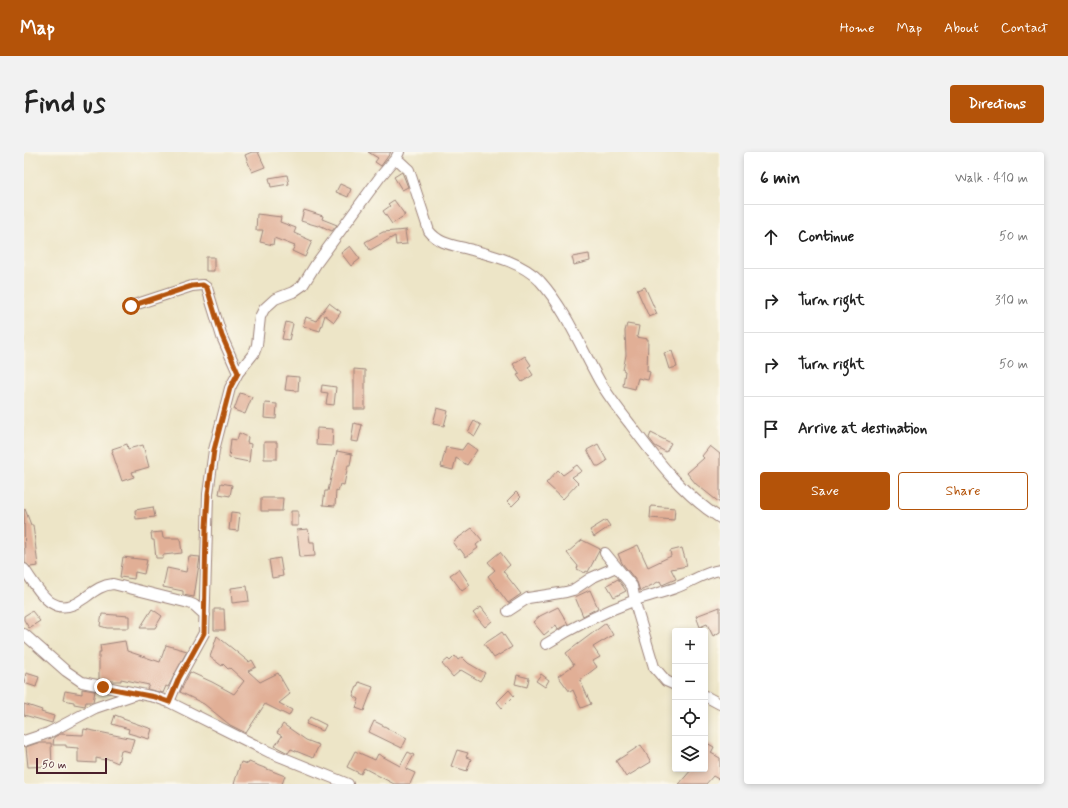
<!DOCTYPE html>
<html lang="en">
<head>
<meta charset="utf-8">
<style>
	body { margin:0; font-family:Mynerve,sans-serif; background:#f2f2f2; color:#222 }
	.controls { position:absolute; right:12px; bottom:12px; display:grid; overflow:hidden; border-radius:4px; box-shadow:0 2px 6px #0003 }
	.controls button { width:36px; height:36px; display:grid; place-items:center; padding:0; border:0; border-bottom:1px solid #e0e0e0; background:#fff; color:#222; font:20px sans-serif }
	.scale { position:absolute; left:12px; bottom:10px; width:71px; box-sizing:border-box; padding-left:4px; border:2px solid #4a1f2b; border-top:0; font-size:11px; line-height:14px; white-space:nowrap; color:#4a1f2b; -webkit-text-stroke:3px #fbf7ec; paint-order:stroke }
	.stop { position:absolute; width:12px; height:12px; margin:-9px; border:3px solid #b45309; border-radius:50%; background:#fff }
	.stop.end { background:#b45309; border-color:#fff; box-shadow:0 1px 4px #0008 }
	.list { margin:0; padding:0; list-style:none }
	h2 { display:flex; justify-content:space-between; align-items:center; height:52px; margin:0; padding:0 16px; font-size:17px }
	h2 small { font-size:13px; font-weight:400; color:#767676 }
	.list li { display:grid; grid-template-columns:26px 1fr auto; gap:12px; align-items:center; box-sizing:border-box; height:64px; padding:0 16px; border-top:1px solid #e0e0e0 }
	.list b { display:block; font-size:15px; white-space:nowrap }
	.list em { font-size:13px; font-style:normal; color:#767676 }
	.actions { display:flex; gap:8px; padding:12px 16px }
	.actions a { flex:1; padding:9px 0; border:1px solid #b45309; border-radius:4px; text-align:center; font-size:14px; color:#b45309 }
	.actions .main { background:#b45309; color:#fff }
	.icon { flex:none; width:22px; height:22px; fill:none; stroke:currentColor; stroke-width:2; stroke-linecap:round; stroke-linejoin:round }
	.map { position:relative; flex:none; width:696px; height:632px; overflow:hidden; border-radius:4px }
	header { display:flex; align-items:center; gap:24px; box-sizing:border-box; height:56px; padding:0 20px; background:#b45309; color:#fff }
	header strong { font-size:19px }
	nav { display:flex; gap:22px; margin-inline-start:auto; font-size:14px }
	.intro { display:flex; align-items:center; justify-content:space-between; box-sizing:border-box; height:96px; padding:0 24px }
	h1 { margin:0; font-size:28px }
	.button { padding:10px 18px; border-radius:4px; background:#b45309; color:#fff; font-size:14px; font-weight:700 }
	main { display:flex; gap:24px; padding:0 24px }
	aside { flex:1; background:#fff; border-radius:4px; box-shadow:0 2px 6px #0003 }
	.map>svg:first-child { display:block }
</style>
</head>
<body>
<header>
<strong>Map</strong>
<nav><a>Home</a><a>Map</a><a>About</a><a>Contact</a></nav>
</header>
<div class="intro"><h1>Find us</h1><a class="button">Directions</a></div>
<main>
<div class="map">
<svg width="696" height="632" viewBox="0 0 696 632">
	<rect width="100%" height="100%" fill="#fbf7ec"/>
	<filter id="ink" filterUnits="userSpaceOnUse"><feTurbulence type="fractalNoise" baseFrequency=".025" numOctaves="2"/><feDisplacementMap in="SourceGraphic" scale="8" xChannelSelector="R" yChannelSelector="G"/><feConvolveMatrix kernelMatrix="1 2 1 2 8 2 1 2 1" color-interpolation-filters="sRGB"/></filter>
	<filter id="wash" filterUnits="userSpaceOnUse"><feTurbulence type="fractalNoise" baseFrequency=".012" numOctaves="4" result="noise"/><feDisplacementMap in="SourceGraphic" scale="16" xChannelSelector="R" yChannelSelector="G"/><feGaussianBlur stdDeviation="0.9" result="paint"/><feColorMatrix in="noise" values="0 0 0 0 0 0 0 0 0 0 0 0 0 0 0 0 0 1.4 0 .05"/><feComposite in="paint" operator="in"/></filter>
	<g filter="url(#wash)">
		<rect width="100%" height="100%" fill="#ede5c7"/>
		<g id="blocks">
			<!-- building -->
			<path fill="#e1af96" d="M228,0H234L241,15L228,20L221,3Z
				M344,0H367L357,14L351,10L354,6Z
				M378,20L384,35L378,38L370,25Z
				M263,23L265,32L247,35L245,26Z
				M316,32L327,37L324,45L312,40Z
				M370,48L381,63L368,72L359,59L366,54L364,52Z
				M280,58L299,64L298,67L313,73L308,79L295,73L294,74L277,69Z
				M233,62L257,65L256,70L272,76L270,81L288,89L281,105L268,99L271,94L250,86L249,93L236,90L239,78H232Z
				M383,78L381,79L383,92L372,93L371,84L346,98L341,90L359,80Z
				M326,94L336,107L327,114L317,101Z
				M565,102L566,109L550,113L548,105Z
				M182,105H190V119H182Z
				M621,135L633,162L625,165L613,138Z
				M305,151L317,160L310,170L301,163L296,179L279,174L282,165L292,169Z
				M262,170L269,172L265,188L258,187Z
				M603,172L615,174L613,185L624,187L623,219L626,220L624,228L614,226L611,237L599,234L601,219L599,218L602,203L601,179Z
				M648,199L653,215L645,217L640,201Z
				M501,204L507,213L504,215L509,223L498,230L493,223L496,222L489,212Z
				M330,217L341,218V257H330Z
				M263,224L275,225L274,239L261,238Z
				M298,233L312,235L310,253L302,252L304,241L297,240Z
				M216,241L228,245L221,262L210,258Z
				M241,251L253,252L252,267L240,266Z
				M413,256L424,259L420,274L409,272Z
				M450,269L457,273L451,284L444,280Z
				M330,271L338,273L334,290L327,289Z
				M293,276L309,277L308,294L292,293Z
				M215,281L224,285L223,291L227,292L225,310L205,306L207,287L213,288Z
				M627,281L647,291L642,300L631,294L625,286Z
				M240,290H253V307H240Z
				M443,291L453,298L443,313L432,306L429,318L417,315L422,295L438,298Z
				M103,292L104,297L119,293L125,315L108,320L110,325L98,329L88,300L89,299L88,297Z
				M574,292L583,309L575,314H572L563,298Z
				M686,294L696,302V351L672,332L663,321L680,306L678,304Z
				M313,299L328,302L326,313H324L320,333L316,332L314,339L312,338L311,354L299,353L301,339H304Z
				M553,313L558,319L548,325L554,331L539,347L522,331L534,318L539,323Z
				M197,331L208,333L206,344L195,342Z
				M492,340L497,345L488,354L483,349Z
				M237,346H259L258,359H237Z
				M627,354L651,356L650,368L626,366Z
				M129,355L131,365L112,367L111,358Z
				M1,357L7,373H9L14,414L6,415L1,411L0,358Z
				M267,359H274V374H267Z
				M207,360L216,361L214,379L205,378Z
				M582,368L586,374L570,385L566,378Z
				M448,376L458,388L452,393L454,396L442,405L436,397L434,398L429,391L430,389Z
				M284,377L286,390H290L291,404L276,405L273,378Z
				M138,380L139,386H156L158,401L139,403V406H132L130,388H128L127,381Z
				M558,388L576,397L564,420L562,419L561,421L553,417L554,414L543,401Z
				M614,393L624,415L647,404L646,399L658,396L663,414L647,417L652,427L638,433L636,429L616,439L613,430L598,411L594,402Z
				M476,400L486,413L479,419L497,442L484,451L464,424L471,418L464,410Z
				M165,404L176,405L170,445L159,443V439L139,435L143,416L162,420Z
				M99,405L123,408L120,422L111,420L110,427L96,425Z
				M256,406L259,424L248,426L245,408Z
				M435,417L446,433L438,439L426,423Z
				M594,427L602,439L590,445L583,433Z
				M223,434L225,449L208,451L207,436Z
				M566,438L574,456L559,464L551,445Z
				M457,455L468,469L461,475L449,461Z
				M534,455L544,472L534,477L532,473L520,483L509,470L516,464Z
				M696,455V480L689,484L683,472L676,475L672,464Z
				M128,457L138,464L131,476H116Z
				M190,457H200L201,478H190Z
				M8,459L16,469L5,476L0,468V464Z
				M78,462L105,464V476H83L76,474Z
				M582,471L589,483L569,495L576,505L569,509L573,515L556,528L567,552L557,556L549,538L546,540L534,524L550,513L542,501Z
				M478,480L488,495L470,506L460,492Z
				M193,484L225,510L228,508L232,515L224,519L236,530L254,521L266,542L255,551L268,558L265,564L241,552L222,581L206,573L180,552L156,540L166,520L188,530L210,542L220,529L206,516L204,517L199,512L198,514L186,505Z
				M101,489L103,499L136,510L142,493L163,499L144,535L142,534L139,541L123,537L125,533L97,527V529H84L75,527V500H77L76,493Z
				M431,504L434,508L438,505L444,511L461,521L456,529L437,518L429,525L418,512L424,507L426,509Z
				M2,521L15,525L12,535L0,531Z
				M517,522L525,528L521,535L512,529Z
				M493,523L505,526L503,535L491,532Z
				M335,530L349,535L340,559L332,556L335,547L329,544Z
				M58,537L71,539L69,550H62L61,554L50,552V550L39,548L41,539L58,542Z
				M485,538L490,544L478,556L473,550Z
				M0,552L18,558L17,560L30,564L28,571L0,563Z
				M91,563L99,566V567L128,577L125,587L104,581L105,577L88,572Z
				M286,565L302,573L299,579L282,572Z
				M350,569L364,576V577L383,586L378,596L345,580Z
				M259,572L282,588L295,593L289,606L267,597L264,601L251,594L258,584L253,581Z
				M60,577L110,587L106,600L97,598L94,611L82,606L81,608L72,606V611L54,610V596L42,595V593H29L30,585L36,582L59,583Z
				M681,590L690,595L687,601L696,606V628L689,624L682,632H655L668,617H681Z
				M13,591H27L28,614L4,615L2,595Z
				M617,593L627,610L602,625L592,609Z
				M433,598L444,601L442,605L447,607L443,619L427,614Z
				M331,599L351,608L354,602L376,614L384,600L390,603L382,617L391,621L386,632H370L340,616L337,622L323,615Z
				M217,610L224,612L225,610L261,624L258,632H210Z"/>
		</g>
	</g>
	<g filter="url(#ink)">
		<use href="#blocks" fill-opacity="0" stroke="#9c8279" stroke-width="1"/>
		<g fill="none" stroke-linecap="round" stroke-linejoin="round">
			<!-- street casing -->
			<g stroke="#9c8279" stroke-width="12">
				<path id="street" d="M372,6L385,18L405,79C416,93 431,93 448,98C471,104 499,111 516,129C542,158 556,194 575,228C584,244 595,258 606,272C632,307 659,343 696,366
					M107,154L168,134L179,133L183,136L198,185L214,221
					M581,401L608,434L613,458L630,515L642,529L651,533
					M0,417C15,438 29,469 59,447C69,440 77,433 89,432L165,451L170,453L181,463
					M484,459L504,446L542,440L549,438L567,426L592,415
					M0,482L42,519L58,530L131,545L145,550L245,600L324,632
					M522,492C549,475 579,460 609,449C623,444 637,441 651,436C666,431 680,420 696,418
					M681,544L696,552
					M145,550L155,526L180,481L184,342L190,298L206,236L214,221L230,201L233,193L236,165L240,157L251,147L269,140L279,133L292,112L356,25L372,6L375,0
					M0,589L24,581L71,556L112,542"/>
			</g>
			<!-- street -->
			<use href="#street" stroke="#fff" stroke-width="10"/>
		</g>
	</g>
	<g fill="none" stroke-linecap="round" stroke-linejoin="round" filter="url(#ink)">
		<!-- route -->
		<path stroke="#b45309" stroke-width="5" d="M79,535L131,545L145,550L155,526L180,481L182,376L184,342L190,298L206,236L214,221L198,184L183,136L179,133L168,134L107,154"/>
	</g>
</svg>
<div class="controls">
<button>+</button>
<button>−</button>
<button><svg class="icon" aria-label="locate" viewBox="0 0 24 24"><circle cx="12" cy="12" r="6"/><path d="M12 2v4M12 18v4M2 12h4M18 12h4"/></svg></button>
<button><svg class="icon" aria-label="layers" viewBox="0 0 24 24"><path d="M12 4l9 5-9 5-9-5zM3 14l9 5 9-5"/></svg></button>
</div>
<div class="scale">50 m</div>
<div class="stop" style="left:107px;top:154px"></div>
<div class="stop end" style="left:79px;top:535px"></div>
</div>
<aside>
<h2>6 min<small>Walk · 410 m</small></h2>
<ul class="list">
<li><svg class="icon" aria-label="ahead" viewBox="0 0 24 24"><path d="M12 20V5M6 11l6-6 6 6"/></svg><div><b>Continue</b></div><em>50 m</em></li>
<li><svg class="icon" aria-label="right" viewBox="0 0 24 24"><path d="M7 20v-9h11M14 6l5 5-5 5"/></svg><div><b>Turn right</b></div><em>310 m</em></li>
<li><svg class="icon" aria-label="right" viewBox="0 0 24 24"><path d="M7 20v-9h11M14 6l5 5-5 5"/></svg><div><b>Turn right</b></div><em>50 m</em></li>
<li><svg class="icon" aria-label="arrive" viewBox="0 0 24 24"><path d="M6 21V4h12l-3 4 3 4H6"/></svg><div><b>Arrive at destination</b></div></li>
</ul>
<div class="actions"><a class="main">Save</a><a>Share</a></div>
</aside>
</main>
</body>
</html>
